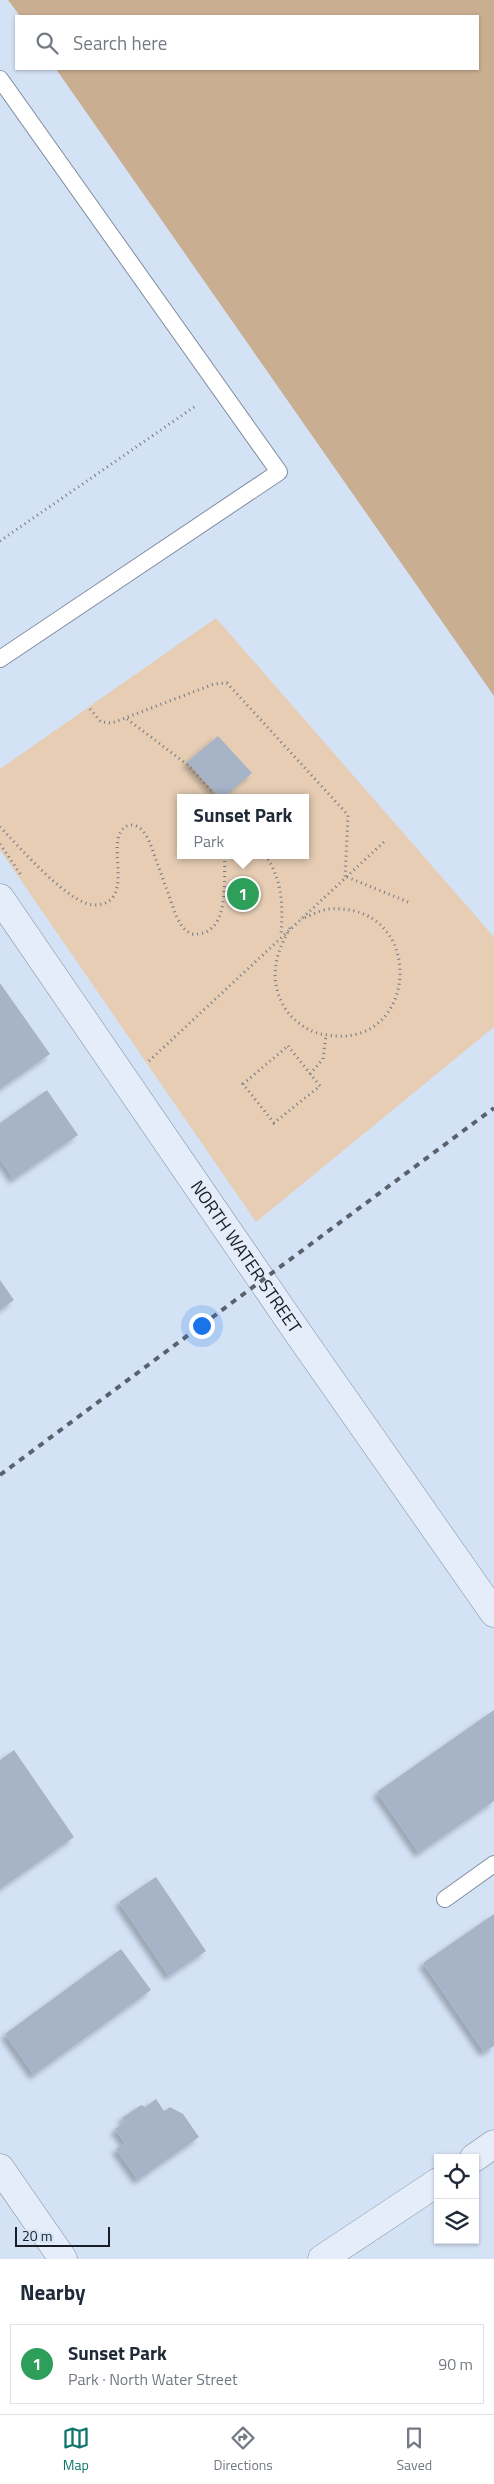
<!DOCTYPE html>
<html lang="en">
<head>
<meta charset="utf-8">
<style>
	body { margin:0; font-family:"Titillium Web",sans-serif; background:#f6f6f7; color:#1f2937 }
	.controls { position:absolute; right:15px; bottom:15px; display:grid; overflow:hidden; border-radius:0px; box-shadow:0 1px 4px #0004 }
	.controls button { width:45px; height:45px; display:grid; place-items:center; padding:0; border:0; border-bottom:1px solid #e0e1e3; background:#fff; color:#1f2937; font:25px sans-serif }
	.scale { position:absolute; left:15px; bottom:12px; width:95px; box-sizing:border-box; padding-left:5px; border:2px solid #191e25; border-top:0; font-size:14px; line-height:18px; white-space:nowrap; color:#191e25; -webkit-text-stroke:4px #d4e2f6; paint-order:stroke }
	.you { position:absolute; left:201px; top:1325px; width:18px; height:18px; margin:-12px; border:4px solid #fff; border-radius:50%; background:#1a73e8; box-shadow:0 0 0 8px #1a73e833 }
	.badge { display:grid; place-items:center; width:32px; height:32px; border-radius:50%; background:#0f766e; color:#fff; font-size:16px; font-weight:700 }
	.pin { position:absolute; translate:-50% -50%; border:2px solid #fff; box-shadow:0 1px 5px #0006 }
	.popup { position:absolute; left:177px; top:794px; width:132px; height:65px; box-sizing:border-box; display:grid; place-content:center; border-radius:0px; background:#fff; filter:drop-shadow(0 1px 4px #0005); font-size:16px; white-space:nowrap; color:#747a83 }
	.popup b { font-size:19px; color:#1f2937 }
	.popup::after { content:''; position:absolute; left:50%; top:100%; margin-left:-10px; border:10px solid transparent; border-top-color:#fff }
	.list { margin:0; padding:0; list-style:none }
	h2 { display:flex; justify-content:space-between; align-items:center; height:65px; margin:0; padding:0 20px; font-size:21px }
	h2 small { font-size:16px; font-weight:400; color:#747a83 }
	.list li { display:grid; grid-template-columns:32px 1fr auto; gap:15px; align-items:center; box-sizing:border-box; height:80px; margin:0 10px 10px; padding:0 10px; border:1px solid #e0e1e3; border-radius:0px }
	.list b { display:block; font-size:19px; white-space:nowrap }
	.list p { margin:0; font-size:16px; white-space:nowrap; color:#747a83 }
	.list em { font-size:16px; font-style:normal; color:#747a83 }
	.icon { flex:none; width:28px; height:28px; fill:none; stroke:currentColor; stroke-width:2; stroke-linecap:round; stroke-linejoin:round }
	.map { position:relative; flex:none; width:494px; height:2259px; overflow:hidden }
	.search { position:absolute; background:#fff; box-shadow:0 1px 4px #0004; left:15px; right:15px; top:15px; height:55px; display:flex; align-items:center; gap:12px; box-sizing:border-box; padding:0 18px; border-radius:0px; color:#747a83; font-size:19px }
	.sheet { height:155px; background:#fff }
	nav { display:flex; justify-content:space-around; align-items:center; box-sizing:border-box; height:70px; border-top:1px solid #e0e1e3; background:#fff; font-size:14px; color:#747a83 }
	nav a { display:grid; justify-items:center; gap:2px }
	nav .on { color:#0f766e }
	.map>svg:first-child { display:block }
</style>
</head>
<body>
<div class="map">
<svg width="494" height="2259" viewBox="0 0 494 2259">
	<defs>
		<filter id="shadow"><feDropShadow dx="-4.5" dy="4.5" stdDeviation="2.5" flood-color="#0004"/></filter>
	</defs>
	<rect width="100%" height="100%" fill="#d4e2f6"/>
	<!-- green -->
	<path fill="#e6cdb4" fill-rule="evenodd" d="M216,618L494,937V1027L256,1222L0,850V769ZM180,798H306V855H180Z"/>
	<!-- water -->
	<path fill="#caae91" d="M8,0H494V696L56,69H478V16H20Z"/>
	<!-- building -->
	<path fill="#a7b4c7" filter="url(#shadow)" d="M218,736L252,773L223,798H220L187,762Z
		M0,983L50,1054L0,1089Z
		M47,1090L78,1135L14,1179L0,1159V1123Z
		M0,1280L14,1300L0,1310Z
		M494,1710V1801L419,1853L377,1792Z
		M14,1750L74,1837L0,1889V1760Z
		M156,1877L206,1951L169,1976L119,1902Z
		M494,1914V2046L484,2052L423,1963Z
		M121,1949L151,1990L34,2075L5,2034Z
		M156,2099L164,2111L170,2107L183,2114L199,2137L138,2180L116,2149L125,2143L115,2129L125,2122L122,2118L141,2105L145,2107Z"/>
	<g fill="none" stroke-linecap="round" stroke-linejoin="round">
		<!-- lane casing -->
		<g stroke="#818d9f" stroke-width="18">
			<path id="lane" d="M0,79L279,472L0,659
				M445,1899L494,1864"/>
		</g>
		<!-- secondary casing -->
		<g stroke="#818d9f" stroke-width="29">
			<g id="secondary">
				<path id="s1" d="M0,898L298,1333L494,1613"/>
				<path d="M474,2158L494,2144"/>
				<path d="M0,2168L63,2259"/>
				<path d="M322,2259L438,2182"/>
			</g>
		</g>
		<!-- path -->
		<path stroke="#6f7885" stroke-width="3" stroke-dasharray="1 4" stroke-linecap="butt" d="M0,541L197,405
			M90,709L101,722L112,723L214,684L227,683L348,815L345,879
			M127,719L188,765L213,793
			M0,827C18,845 71,908 97,905C139,901 100,835 129,825C140,824 146,834 150,843L177,918L183,928L191,934C232,938 223,878 225,855
			M0,844L21,875
			M265,855C283,880 283,906 281,936
			M347,877L408,902
			M290,928C276,953 269,976 282,1003C291,1020 308,1033 327,1035C420,1051 428,902 329,909C320,910 310,916 301,919
			M288,1046L320,1086L274,1123L243,1084Z
			M149,1061L385,841
			M310,1074L323,1059L326,1035"/>
		<!-- lane -->
		<use href="#lane" stroke="#fff" stroke-width="16"/>
		<!-- secondary -->
		<use href="#secondary" stroke="#e4edf9" stroke-width="28"/>
		<!-- rail -->
		<path stroke="#59616d" stroke-width="4" stroke-dasharray="6 6" stroke-linecap="butt" d="M0,1475L494,1108"/>
	</g>
	<g text-anchor="middle" stroke-width="4" stroke-linejoin="round" paint-order="stroke">
		<!-- street labels -->
		<g font-size="18" fill="#191e25" stroke="#d4e2f6">
			<text dy="6" stroke="none"><textPath href="#s1" startOffset="435">NORTH WATER STREET</textPath></text>
		</g>
	</g>
</svg>
<div class="controls">
<button><svg class="icon" aria-label="locate" viewBox="0 0 24 24"><circle cx="12" cy="12" r="6"/><path d="M12 2v4M12 18v4M2 12h4M18 12h4"/></svg></button>
<button><svg class="icon" aria-label="layers" viewBox="0 0 24 24"><path d="M12 4l9 5-9 5-9-5zM3 14l9 5 9-5"/></svg></button>
</div>
<div class="scale">20 m</div>
<div class="you"></div>
<div class="pin badge" style="left:243px;top:894px;background:#2e9e5b">1</div>
<div class="popup"><b>Sunset Park</b>Park</div>
<div class="search"><svg class="icon" aria-label="search" viewBox="0 0 24 24"><circle cx="10" cy="10" r="6"/><path d="M15 15l6 6"/></svg>Search here</div>
</div>
<section class="sheet">
<h2>Nearby<small></small></h2>
<ul class="list">
<li><span class="badge" style="background:#2e9e5b">1</span><div><b>Sunset Park</b><p>Park · North Water Street</p></div><em>90 m</em></li>
</ul>
</section>
<nav>
<a class="on"><svg class="icon" aria-label="map" viewBox="0 0 24 24"><path d="M3 6l6-2 6 2 6-2v14l-6 2-6-2-6 2zM9 4v14M15 6v14"/></svg>Map</a>
<a><svg class="icon" aria-label="directions" viewBox="0 0 24 24"><path d="M12 3l9 9-9 9-9-9zM9 14v-3h6M13 9l2 2-2 2"/></svg>Directions</a>
<a><svg class="icon" aria-label="saved" viewBox="0 0 24 24"><path d="M7 4h10v16l-5-4-5 4z"/></svg>Saved</a>
</nav>
</body>
</html>
